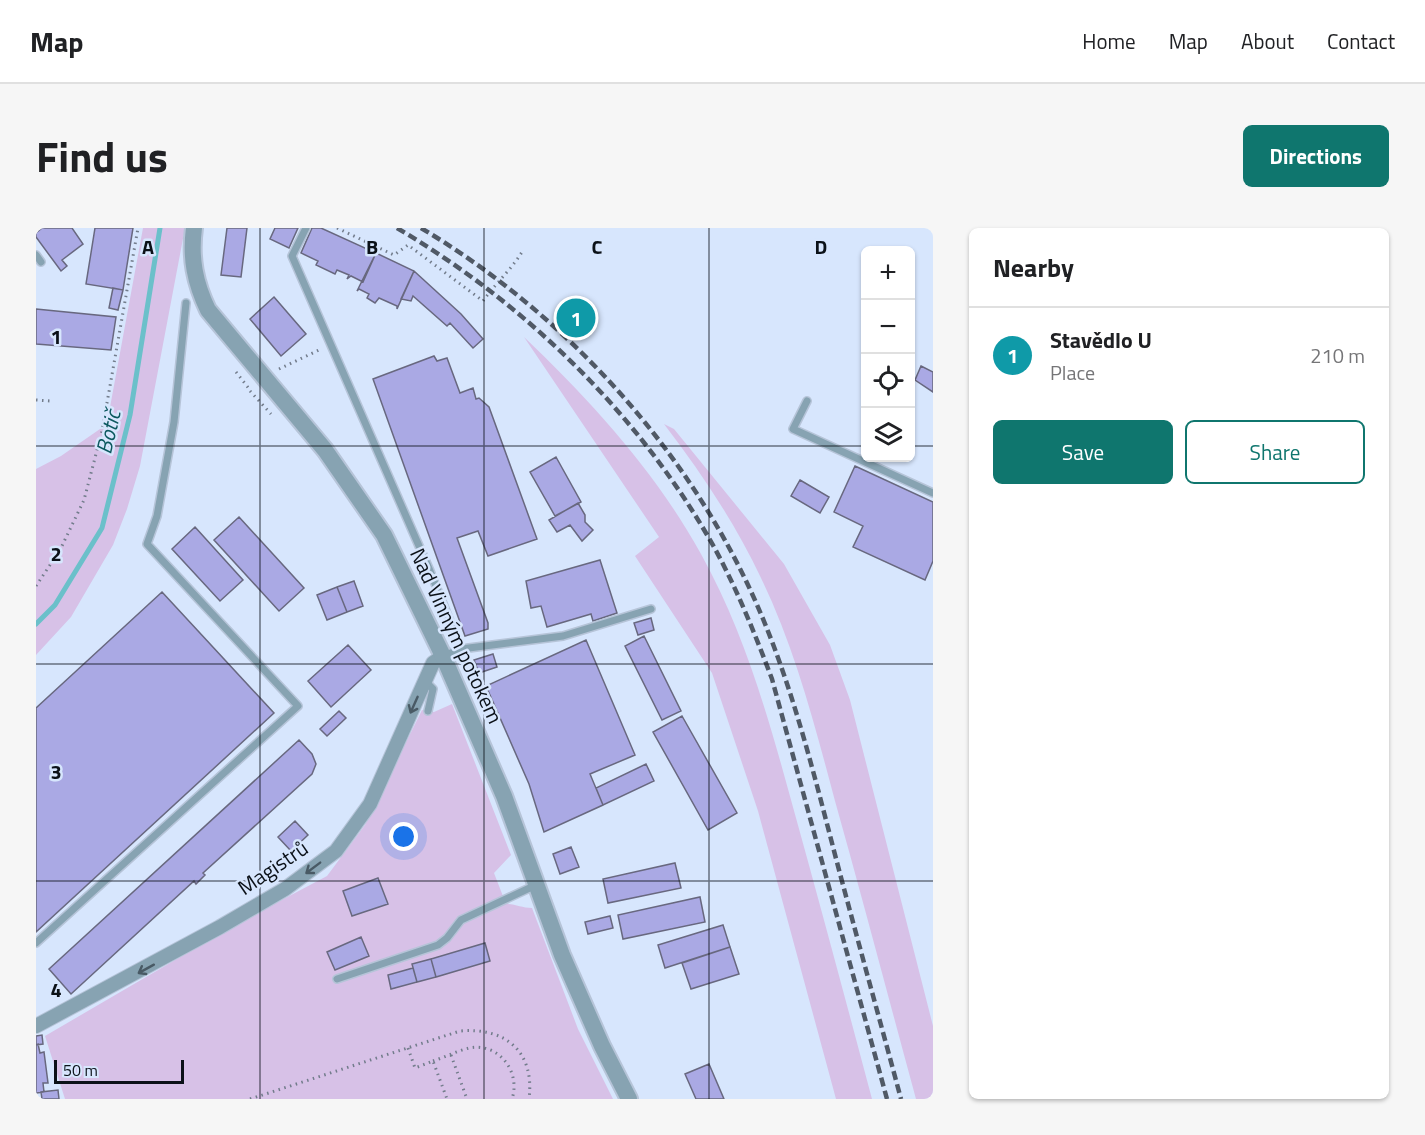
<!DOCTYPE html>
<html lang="en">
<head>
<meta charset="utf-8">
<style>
	body { margin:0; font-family:"Titillium Web",sans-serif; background:#f6f6f6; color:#202124 }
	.controls { position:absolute; right:18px; top:18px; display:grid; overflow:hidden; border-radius:9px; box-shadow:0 2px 4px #0004 }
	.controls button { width:54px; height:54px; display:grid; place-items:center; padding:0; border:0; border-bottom:2px solid #e0e0e0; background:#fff; color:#202124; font:30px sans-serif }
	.scale { position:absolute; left:18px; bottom:15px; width:130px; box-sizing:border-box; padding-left:6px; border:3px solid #0b1118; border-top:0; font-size:16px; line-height:21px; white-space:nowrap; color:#0b1118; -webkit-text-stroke:4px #d7e6fd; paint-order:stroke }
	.you { position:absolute; left:368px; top:609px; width:21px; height:21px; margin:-15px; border:4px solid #fff; border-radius:50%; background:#1a73e8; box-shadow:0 0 0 9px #1a73e833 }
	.badge { display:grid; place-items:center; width:39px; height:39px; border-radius:50%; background:#0f766e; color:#fff; font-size:20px; font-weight:700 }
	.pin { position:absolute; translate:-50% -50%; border:3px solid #fff; box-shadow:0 2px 6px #0006 }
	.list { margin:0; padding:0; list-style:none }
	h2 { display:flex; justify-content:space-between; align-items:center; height:78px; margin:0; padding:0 24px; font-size:26px }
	h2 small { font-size:20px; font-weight:400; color:#757577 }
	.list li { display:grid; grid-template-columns:39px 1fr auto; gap:18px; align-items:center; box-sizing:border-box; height:96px; padding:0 24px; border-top:2px solid #e0e0e0 }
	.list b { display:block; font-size:22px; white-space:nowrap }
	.list p { margin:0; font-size:20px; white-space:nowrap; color:#757577 }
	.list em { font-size:20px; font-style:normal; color:#757577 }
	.actions { display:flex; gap:12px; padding:18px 24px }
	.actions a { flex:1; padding:14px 0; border:2px solid #0f766e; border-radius:9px; text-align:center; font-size:21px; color:#0f766e }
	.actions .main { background:#0f766e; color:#fff }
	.icon { flex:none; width:33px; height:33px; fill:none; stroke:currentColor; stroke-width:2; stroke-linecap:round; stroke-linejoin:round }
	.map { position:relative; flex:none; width:897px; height:871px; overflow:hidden; border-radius:9px }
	header { display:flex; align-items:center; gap:36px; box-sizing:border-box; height:84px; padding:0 30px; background:#fff; border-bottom:2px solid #e0e0e0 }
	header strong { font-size:28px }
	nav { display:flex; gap:33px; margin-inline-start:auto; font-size:21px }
	.intro { display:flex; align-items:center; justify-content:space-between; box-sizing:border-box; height:144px; padding:0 36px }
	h1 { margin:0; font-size:42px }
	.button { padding:15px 27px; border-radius:9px; background:#0f766e; color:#fff; font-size:21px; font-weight:700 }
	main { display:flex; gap:36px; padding:0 36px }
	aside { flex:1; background:#fff; border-radius:9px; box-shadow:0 2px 4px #0004 }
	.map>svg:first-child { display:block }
</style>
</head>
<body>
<header>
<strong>Map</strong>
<nav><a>Home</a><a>Map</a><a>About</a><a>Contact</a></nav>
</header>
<div class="intro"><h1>Find us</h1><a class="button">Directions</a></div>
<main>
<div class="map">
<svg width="897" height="871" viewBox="0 0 897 871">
	<rect width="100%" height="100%" fill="#d7e6fd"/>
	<!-- green -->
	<path fill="#d7c1e7" d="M107,0H149L104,238L91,281L77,317L35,389L0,427V241L25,228L64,201H70Z
		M488,109C556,174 619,243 665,326C711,409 735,499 760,590C786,684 811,777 836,871H800L722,583L676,445L599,328L623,309Z
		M628,196L638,201L748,336L794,417L814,472L897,798V871H880C853,772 827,672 799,573C779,498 759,420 725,350C699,295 665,244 628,196Z
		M416,476L475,627L458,645L470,676C479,676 486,680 496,680L542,801L577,871H29L9,808L206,693L291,648L329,597L386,482L398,484Z"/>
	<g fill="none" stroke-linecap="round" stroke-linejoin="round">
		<!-- stream -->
		<path stroke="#6bc0ca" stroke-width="5" d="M0,396L19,377L66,300L94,187L124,0"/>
	</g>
	<!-- building -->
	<path fill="#aaa9e4" stroke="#68687f" stroke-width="1.5" d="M6,0H36L47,16L26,32L31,38L25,43L0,9V5Z
		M59,0H97L87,62L50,56Z
		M191,0H211L205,49L185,47Z
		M239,0H262L253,20L234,11Z
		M276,0H285L340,25L327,54L315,48L311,51L313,47L301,42L299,46L280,37L282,33L265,25Z
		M340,25L378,43L361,81V78L343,70L339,75L331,70L333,66L323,61L321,63Z
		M378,43L425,86L447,111L437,120L414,95L411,98L377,68L375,73L365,71Z
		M77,60L87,62L82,82L73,80Z
		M238,69L270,106L245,128L214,91Z
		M0,81L80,89L75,122L0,116Z
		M534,82L550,94L546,98L530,86Z
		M398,128L401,133L411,130L424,165L437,160L440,171L443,170L453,179L501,311L452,328L442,303L421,310L452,395V401L429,408L337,151Z
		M885,138L897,144V164L879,152Z
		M520,229L545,274L519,288L494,244Z
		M819,238L897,274V333L889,352L817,319L827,298L798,284Z
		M764,252L793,269L784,285L755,268Z
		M542,275L549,287V294L557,302L546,313L534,297L521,304L513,292Z
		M203,289L268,360L243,383L178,312Z
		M159,299L207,352L184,373L136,321Z
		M564,332L581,385L557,393L555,386L511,399L505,378L495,380L490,353Z
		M318,353L327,378L311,384L301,359Z
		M301,359L311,384L291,392L281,367Z
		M126,364L238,485L0,704V480Z
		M615,390L618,402L602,407L598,395Z
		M608,408L645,483L626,492L589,418Z
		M550,412L599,527L554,546L567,577L508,604L493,556L450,458Z
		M312,417L335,442L295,479L272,453Z
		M457,426L461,439L443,445L438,432Z
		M303,483L310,490L291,508L284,501Z
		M646,488L701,585L672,602L617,504Z
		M263,512L276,526L280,536L276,546L167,645L169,647L160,656L158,653L35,766L13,741Z
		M610,536L618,553L567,577L560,560Z
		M259,593L272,607L255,623L242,609Z
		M535,619L543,639L524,646L517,626Z
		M639,635L645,660L572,675L567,651Z
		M342,650L352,676L316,688L307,663Z
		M664,669L669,694L587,711L582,687Z
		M574,688L577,700L552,706L549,694Z
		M687,697L694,719L629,740L622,717Z
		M325,709L333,728L299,742L291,724Z
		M449,715L454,733L400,749L395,731Z
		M694,719L703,746L655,761L646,735Z
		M395,731L400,749L381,754L376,736Z
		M377,740L381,754L355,761L352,747Z
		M6,807L7,816L0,817V808Z
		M2,816L4,825L8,824L12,855H7L8,864L0,865V817Z
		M673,836L688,871H660L649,846Z
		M22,862L23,871H6L5,864Z"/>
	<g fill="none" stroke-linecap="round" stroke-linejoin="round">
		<!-- service casing -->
		<g stroke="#b6c4d8" stroke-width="10">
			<path id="service" d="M270,0L256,28L394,343L425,421L407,428
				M0,27L5,34
				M771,173L757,201L897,265
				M425,421L527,408L615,381
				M389,453L397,461L392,483
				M0,715L262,478L111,316L121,288L138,194L150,75
				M301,751L402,717L411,710L425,692L500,657"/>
		</g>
		<!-- minor casing -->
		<g stroke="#b6c4d8" stroke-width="16">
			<path id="minor" d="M0,798L184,699L249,661L300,623L334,576L397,435L407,428"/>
		</g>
		<!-- tertiary casing -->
		<g stroke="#b6c4d8" stroke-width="20">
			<path id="tertiary" d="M158,0C154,30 159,55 172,82L289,222L348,307L407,428L468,568L526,727L566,818L593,871"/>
		</g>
		<!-- path -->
		<path stroke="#727c8b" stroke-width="3" stroke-dasharray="1.5 4.5" stroke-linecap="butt" d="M301,0L358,27L372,17L447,73C459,56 475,42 486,24
			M243,141L283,122
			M200,144L214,162
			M214,163L235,186
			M0,172L14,173
			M0,358L24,322L48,272L66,203L102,0
			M372,820L379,840L397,833L411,871
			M415,827L431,871
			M397,833C409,829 421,823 433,820C463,814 485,844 476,871
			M214,871L424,803C470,799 499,824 493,871"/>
		<!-- service -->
		<use href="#service" stroke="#87a3b2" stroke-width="7"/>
		<!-- minor -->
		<use href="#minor" stroke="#87a3b2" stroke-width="14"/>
		<!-- tertiary -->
		<use href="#tertiary" stroke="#87a3b2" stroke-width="16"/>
		<!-- rail -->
		<path stroke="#505966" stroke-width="4.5" stroke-dasharray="9 4.5" stroke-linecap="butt" d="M361,0C490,76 604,187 678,319C701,361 719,406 736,451L851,871
			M385,0C523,82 643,211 712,357C757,452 780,556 807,657C826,728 846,800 865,871"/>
	</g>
	<!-- one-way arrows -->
	<defs><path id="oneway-shaft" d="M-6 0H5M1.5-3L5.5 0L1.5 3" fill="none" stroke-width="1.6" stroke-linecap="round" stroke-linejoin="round" transform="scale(1.5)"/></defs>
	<g stroke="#495a65">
		<use href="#oneway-shaft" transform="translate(378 477) rotate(114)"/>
		<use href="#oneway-shaft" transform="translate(277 640) rotate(143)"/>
		<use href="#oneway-shaft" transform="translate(110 741) rotate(151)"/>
	</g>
	<!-- grid -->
	<path fill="none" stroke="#0b1118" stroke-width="1.5" stroke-opacity="0.55" d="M224,0V871M448,0V871M673,0V871M0,218H830M874,218H897M0,436H897M0,653H897"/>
	<g text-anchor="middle" stroke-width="5" stroke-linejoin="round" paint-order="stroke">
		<!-- street labels -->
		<g font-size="21" fill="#0b1118" stroke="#d7e6fd">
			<text transform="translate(420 408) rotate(65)" y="7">Nad Vinným potokem</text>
			<text transform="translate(237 640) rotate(-34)" y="7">Magistrů</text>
		</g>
		<!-- water labels -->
		<g font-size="22" font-style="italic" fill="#0c585f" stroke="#d7e6fd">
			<text transform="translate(72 204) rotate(-77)" y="8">Botič</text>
		</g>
	</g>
	<g font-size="20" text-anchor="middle" font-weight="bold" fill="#0b1118" stroke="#d7e6fd" stroke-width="5" stroke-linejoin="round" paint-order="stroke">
		<text x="112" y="26">A</text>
		<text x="336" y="26">B</text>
		<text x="561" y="26">C</text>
		<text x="785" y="26">D</text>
		<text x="20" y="116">1</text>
		<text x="20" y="333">2</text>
		<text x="20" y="551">3</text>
		<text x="20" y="769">4</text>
	</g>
</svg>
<div class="controls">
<button>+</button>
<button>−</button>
<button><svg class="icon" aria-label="locate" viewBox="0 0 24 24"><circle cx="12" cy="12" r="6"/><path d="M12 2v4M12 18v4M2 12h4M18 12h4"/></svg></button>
<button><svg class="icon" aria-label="layers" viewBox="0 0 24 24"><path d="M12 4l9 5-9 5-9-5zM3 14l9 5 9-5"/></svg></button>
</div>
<div class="scale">50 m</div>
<div class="you"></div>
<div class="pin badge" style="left:540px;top:90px;background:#0f9aa8">1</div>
</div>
<aside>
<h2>Nearby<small></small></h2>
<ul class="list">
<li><span class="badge" style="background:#0f9aa8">1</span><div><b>Stavědlo U</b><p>Place</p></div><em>210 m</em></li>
</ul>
<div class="actions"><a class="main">Save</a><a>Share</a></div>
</aside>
</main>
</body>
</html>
